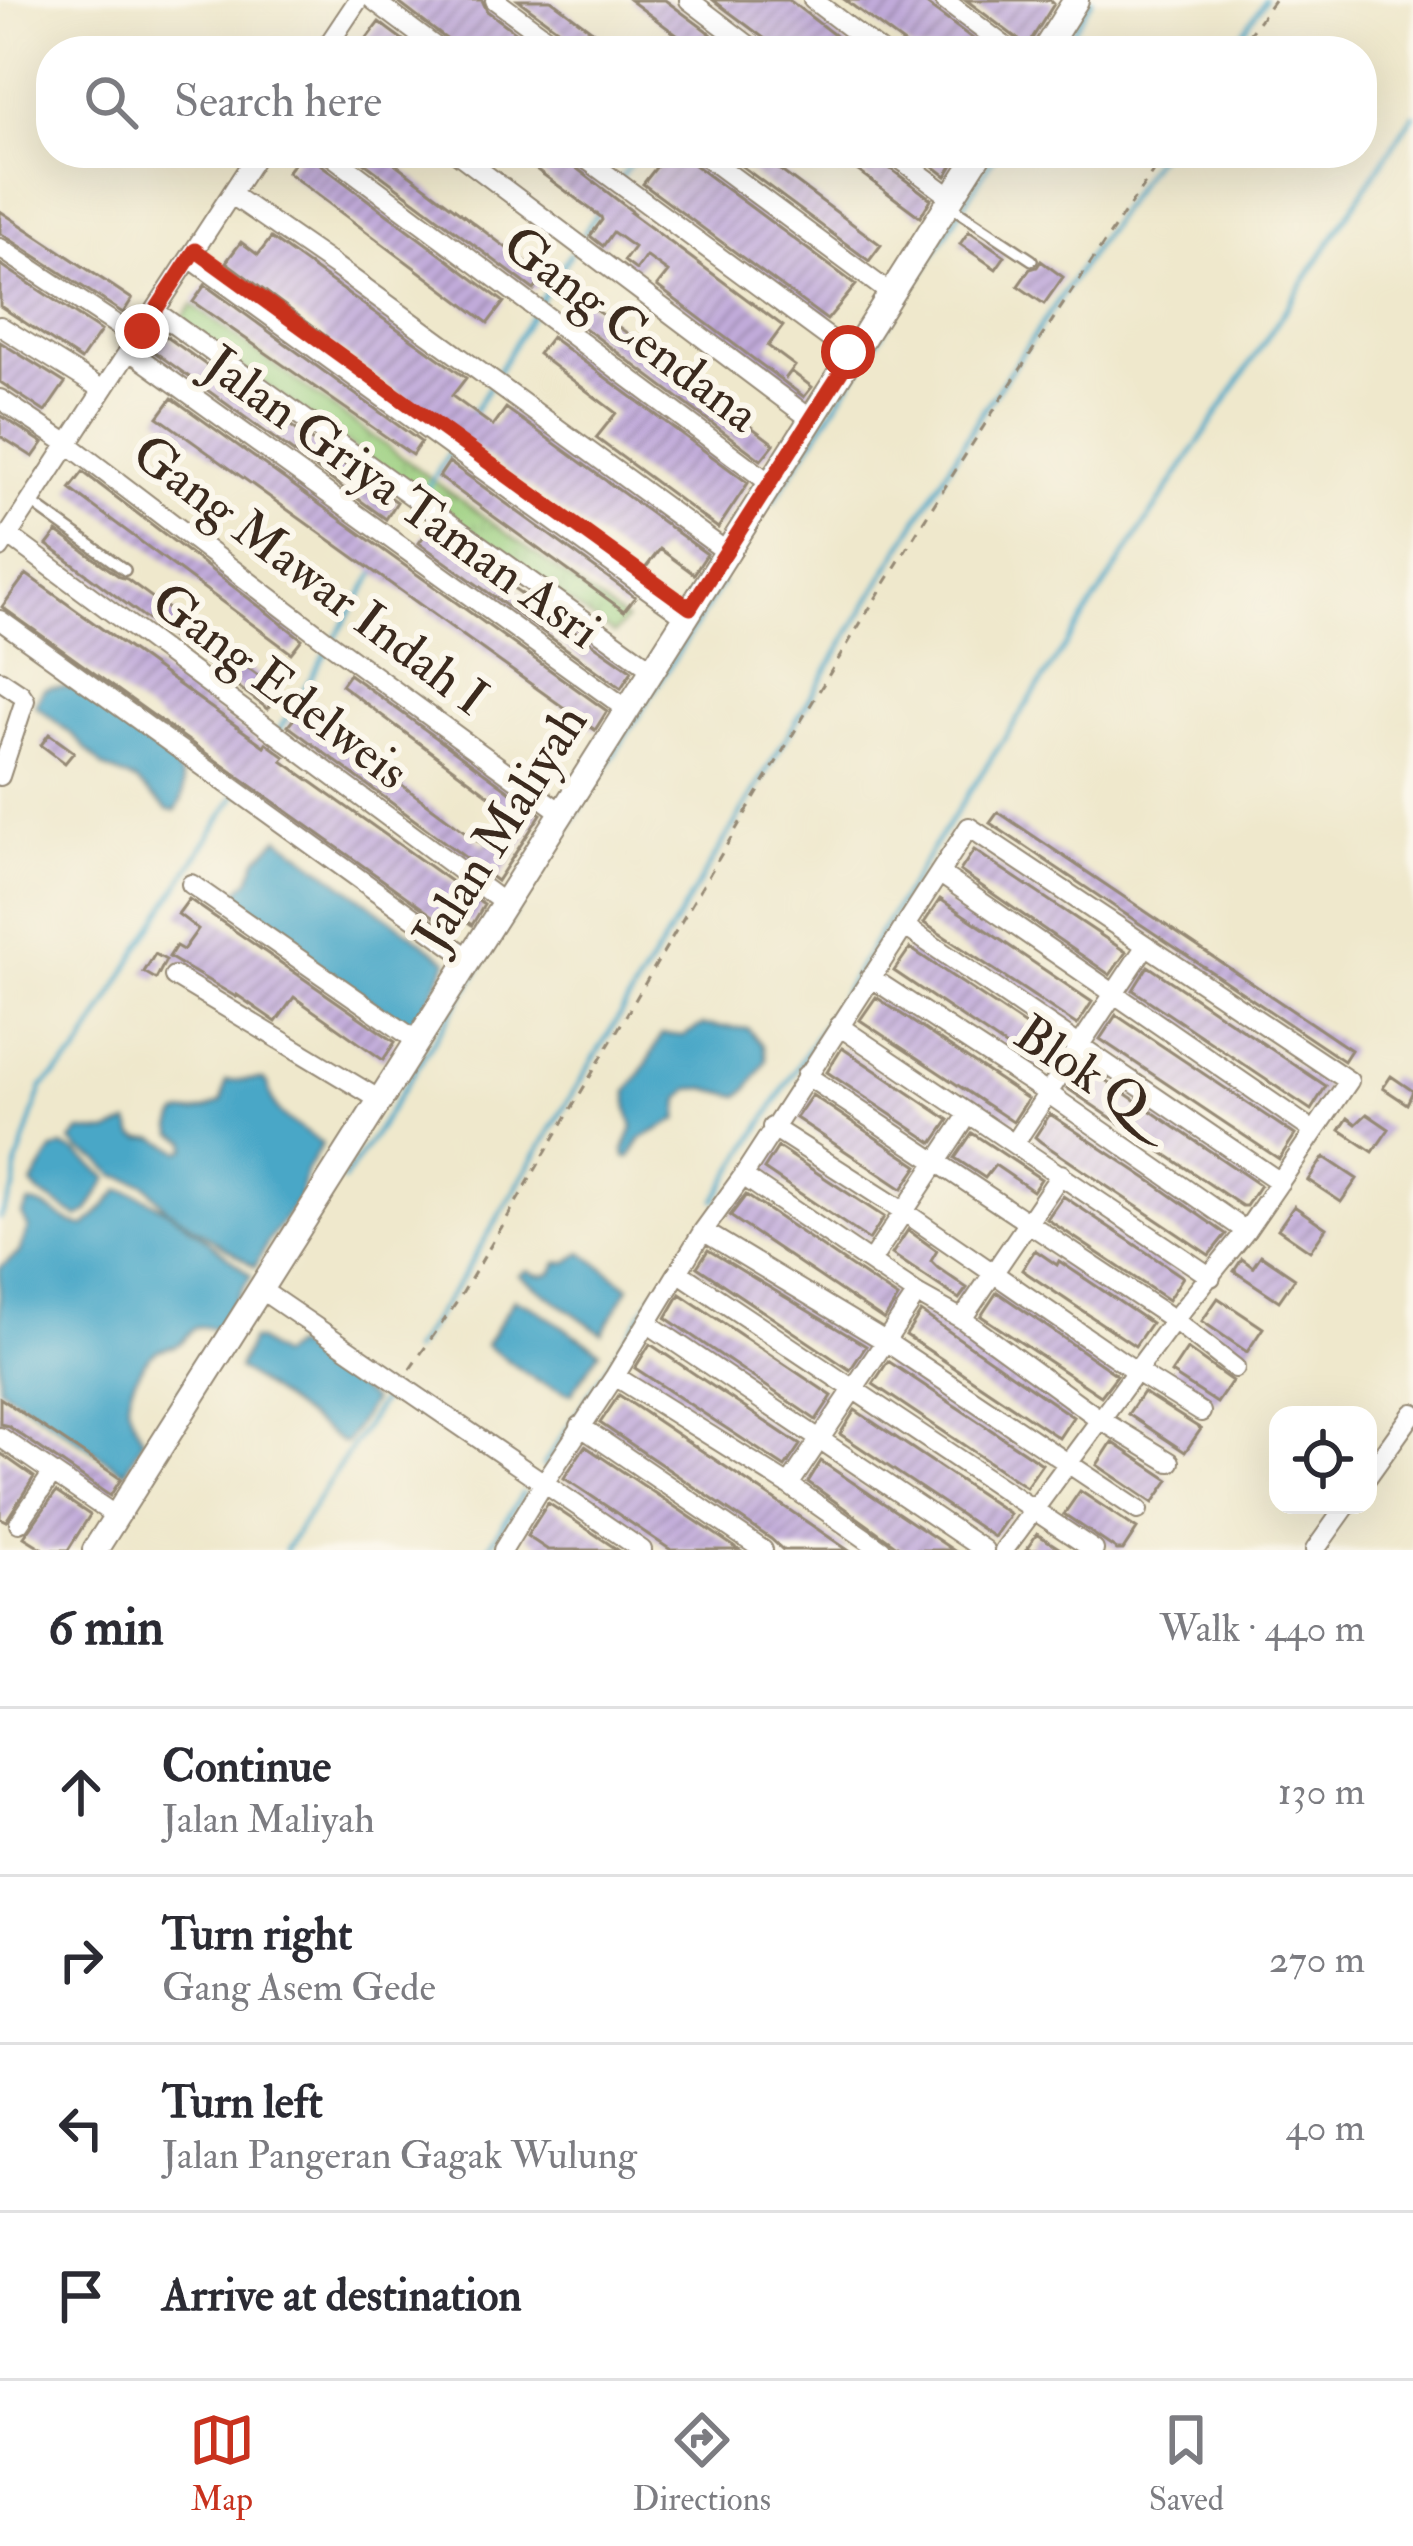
<!DOCTYPE html>
<html lang="en">
<head>
<meta charset="utf-8">
<style>
	body { margin:0; font-family:"IM FELL Double Pica",serif; background:#f7f7f7; color:#2b2b33 }
	.controls { position:absolute; right:36px; bottom:36px; display:grid; overflow:hidden; border-radius:24px; box-shadow:0 12px 48px #0002 }
	.controls button { width:108px; height:108px; display:grid; place-items:center; padding:0; border:0; border-bottom:3px solid #e1e1e2; background:#fff; color:#2b2b33; font:60px sans-serif }
	.stop { position:absolute; width:36px; height:36px; margin:-27px; border:9px solid #c8321e; border-radius:50%; background:#fff }
	.stop.end { background:#c8321e; border-color:#fff; box-shadow:0 3px 12px #0008 }
	.list { margin:0; padding:0; list-style:none }
	h2 { display:flex; justify-content:space-between; align-items:center; height:156px; margin:0; padding:0 48px; font-size:51px }
	h2 small { font-size:39px; font-weight:400; color:#7c7c81 }
	.list li { display:grid; grid-template-columns:78px 1fr auto; gap:36px; align-items:center; box-sizing:border-box; height:168px; padding:0 48px; border-top:3px solid #e1e1e2 }
	.list b { display:block; font-size:45px; white-space:nowrap }
	.list p { margin:0; font-size:39px; white-space:nowrap; color:#7c7c81 }
	.list em { font-size:39px; font-style:normal; color:#7c7c81 }
	.icon { flex:none; width:66px; height:66px; fill:none; stroke:currentColor; stroke-width:2; stroke-linecap:round; stroke-linejoin:round }
	.map { position:relative; flex:none; width:1413px; height:1550px; overflow:hidden }
	.search { position:absolute; background:#fff; box-shadow:0 12px 48px #0002; left:36px; right:36px; top:36px; height:132px; display:flex; align-items:center; gap:30px; box-sizing:border-box; padding:0 42px; border-radius:48px; color:#7c7c81; font-size:45px }
	.sheet { height:828px; background:#fff }
	nav { display:flex; justify-content:space-around; align-items:center; box-sizing:border-box; height:168px; border-top:3px solid #e1e1e2; background:#fff; font-size:33px; color:#7c7c81 }
	nav a { display:grid; justify-items:center; gap:6px }
	nav .on { color:#c8321e }
	.map>svg:first-child { display:block }
</style>
</head>
<body>
<div class="map">
<svg width="1413" height="1550" viewBox="0 0 1413 1550">
	<defs>
		<pattern id="grass-tufts" width="24" height="20" patternUnits="userSpaceOnUse" patternTransform="scale(3)"><rect width="24" height="20" fill="#9bcf7f"/><path d="M3 7l-1-3M5 7V3M7 7l1-3M15 17l-1-3M17 17v-4M19 17l1-3" fill="none" stroke="#86b26d"/></pattern>
		<pattern id="building-hatch" width="6" height="6" patternUnits="userSpaceOnUse" patternTransform="scale(3)"><rect width="6" height="6" fill="#c1abda"/><path d="M-1 1l2-2M0 6l6-6M5 7l2-2" fill="none" stroke="#9e8bb0"/></pattern>
	</defs>
	<rect width="100%" height="100%" fill="#fbf7ec"/>
	<filter id="ink" filterUnits="userSpaceOnUse"><feTurbulence type="fractalNoise" baseFrequency=".00833" numOctaves="2"/><feDisplacementMap in="SourceGraphic" scale="24" xChannelSelector="R" yChannelSelector="G"/><feConvolveMatrix kernelMatrix="1 2 1 2 8 2 1 2 1" color-interpolation-filters="sRGB"/></filter>
	<filter id="wash" filterUnits="userSpaceOnUse"><feTurbulence type="fractalNoise" baseFrequency=".004" numOctaves="4" result="noise"/><feDisplacementMap in="SourceGraphic" scale="48" xChannelSelector="R" yChannelSelector="G"/><feGaussianBlur stdDeviation="2.7" result="paint"/><feColorMatrix in="noise" values="0 0 0 0 0 0 0 0 0 0 0 0 0 0 0 0 0 1.4 0 .05"/><feComposite in="paint" operator="in"/></filter>
	<g filter="url(#wash)">
		<rect width="100%" height="100%" fill="#efe8cc"/>
		<!-- grass -->
		<path fill="url(#grass-tufts)" stroke="#6b7c4e" stroke-width="3" d="M192,305L626,620L614,634L179,323Z"/>
		<!-- water -->
		<path fill="#49a7c7" stroke="#426872" stroke-width="3" d="M51,687C59,688 73,686 79,689C89,693 106,714 115,721C142,743 207,770 175,811L168,810L136,781L103,767L74,736L35,705L44,689Z
			M279,838L448,961C436,983 427,1010 408,1027L273,933L234,902L233,895L249,880L257,859Z
			M702,1025L748,1029L763,1046L766,1060L749,1087L739,1096L705,1088L690,1089L680,1099L678,1119L642,1138L630,1157H625L624,1150L633,1128L628,1109V1091L646,1065L662,1034L683,1036Z
			M262,1079L268,1084C272,1120 299,1124 322,1144L306,1171L299,1198L267,1243L255,1267L167,1209L145,1184L115,1175L99,1160L80,1150L71,1141L80,1131L109,1132L129,1123L134,1136L141,1139L155,1138L181,1151L187,1148V1141L174,1134L172,1128C177,1109 180,1114 196,1112C205,1111 214,1105 222,1101L226,1081Z
			M62,1146L77,1153L108,1178L87,1212L78,1217L41,1194L32,1184L52,1151Z
			M120,1190C158,1195 220,1251 251,1276L216,1330C186,1319 194,1337 175,1346C169,1348 162,1348 157,1351C143,1359 129,1386 128,1402C128,1413 138,1428 143,1439L125,1472L0,1388V1268L19,1253L28,1228L22,1215L29,1203C51,1204 64,1226 86,1226Z
			M582,1252L629,1287L602,1333L519,1275L528,1270C536,1276 545,1277 553,1272L557,1263L568,1262Z
			M514,1299L533,1307L600,1351L571,1394L537,1381L486,1345Z
			M251,1340H257L279,1356L293,1346L373,1400L346,1443H342L238,1368Z"/>
		<g fill="none" stroke-linecap="round" stroke-linejoin="round">
			<!-- stream -->
			<path stroke="#49a7c7" stroke-width="4.5" d="M707,51L721,30
				M1061,51L1092,0
				M1230,51L1265,0
				M621,178L638,153
				M584,233L598,212
				M538,305L570,254
				M495,377L532,314
				M473,413L489,387
				M423,495L449,453
				M773,502L925,268L996,153
				M335,638L376,571
				M279,730L329,648
				M343,1181L381,1125L722,583
				M715,1200L936,843L1413,115
				M0,1218L15,1188L16,1167L42,1087L78,1054L138,950L236,794
				M412,1351L463,1276L982,412L1159,153
				M164,1419L228,1318
				M543,1466L657,1290
				M285,1550L388,1391
				M487,1550L523,1493"/>
		</g>
		<g id="blocks">
			<!-- building -->
			<path fill="url(#building-hatch)" d="M395,0H482L487,11L541,51H462Z
				M518,0H551L619,51H577L572,40Z
				M630,0H665L711,34L698,51Z
				M713,0H789L855,51H781Z
				M845,0H921L989,51H914Z
				M966,0H1050L1054,4L1024,51L1019,40Z
				M379,22L388,29L418,51H357Z
				M302,153H315L320,164L504,302L488,323L287,172Z
				M351,153H381L545,277L534,290Z
				M514,153H557L633,212L631,213L783,326L768,346L795,366L785,379L791,371L812,387L804,397L657,286L668,272L646,256L636,270L624,261L634,247L613,232L603,246L590,236L602,220L601,217Z
				M657,153H688L693,164L856,285L827,320L643,184L658,165L652,161Z
				M724,153H757L881,245L869,261Z
				M834,153H876L884,164L931,199L920,217Z
				M916,153H960L946,176Z
				M0,211L132,299L123,313L0,233Z
				M969,231L1005,256L996,269L960,244Z
				M271,238L466,378L452,396L493,426L506,408L707,554L694,574L660,549L644,570L326,339L327,337L226,262L241,242L258,255Z
				M1041,261L1063,277L1044,304L1018,286L1030,269L1037,267Z
				M0,264L101,331L81,360L0,306Z
				M205,285L421,442L412,455L193,302Z
				M579,297L774,444L761,460L566,314Z
				M160,332L397,502L386,519L149,348Z
				M551,337L748,483L718,528L596,438L616,413L538,354Z
				M0,342L65,383L45,412L0,382Z
				M172,398L607,711L595,730L158,417Z
				M0,415L43,443L33,457L0,436Z
				M449,462L635,597L624,611L439,477Z
				M83,472L302,639L291,653L70,489Z
				M429,529L632,671L621,688L419,543Z
				M57,532L120,577L127,579L281,692L268,709L47,545Z
				M26,574L264,746L266,743L285,757L282,761L484,905L472,925L463,919L454,931L2,607Z
				M349,674L541,814L497,881L288,726L301,710L484,846L507,815L504,806L341,685Z
				M49,734L74,752L65,763L41,745Z
				M998,812L1351,1050L1344,1061L990,823Z
				M974,850L1126,952L1110,975L960,871Z
				M189,899L395,1042L383,1060L294,997L276,1022L237,995L236,997L169,957L176,946L183,950L198,929L178,914Z
				M940,899L1092,1002L1077,1025L924,923Z
				M910,948L1061,1049L1045,1073L894,971Z
				M155,954L166,960L156,979L144,972Z
				M1148,966L1326,1086L1311,1110L1133,990Z
				M876,997L1028,1099L1013,1122L860,1020Z
				M1116,1015L1295,1135L1279,1159L1100,1039Z
				M842,1048L949,1120L933,1143L827,1072Z
				M1083,1065L1260,1185L1246,1206H1242L1067,1088Z
				M1391,1076L1413,1091L1407,1104L1383,1088Z
				M812,1095L918,1166L902,1189L796,1118Z
				M1050,1114L1155,1184L1226,1234L1209,1255L1041,1142L1035,1137Z
				M1367,1114L1389,1129L1373,1152L1340,1130L1348,1118L1356,1124Z
				M972,1133L1041,1179L1033,1191L995,1165L985,1178L955,1158Z
				M778,1147L884,1217L869,1240L764,1169Z
				M1324,1157L1357,1179L1341,1202L1308,1180Z
				M746,1195L898,1298L884,1320L730,1216Z
				M1063,1196L1183,1277L1168,1300L1047,1219Z
				M1294,1206L1326,1228L1310,1251L1278,1229Z
				M908,1230L937,1251L931,1261L938,1268L967,1288L959,1299L892,1254Z
				M708,1250L866,1346L850,1370L697,1267Z
				M1035,1250L1057,1265L1059,1261L1151,1323L1135,1346L1022,1270Z
				M1261,1255L1295,1278L1279,1301L1234,1271L1242,1259L1253,1267Z
				M997,1292L1117,1375L1101,1396L981,1316Z
				M680,1294L832,1396L816,1420L666,1318Z
				M1218,1298L1263,1328L1247,1352L1202,1321Z
				M921,1312L1073,1417L1059,1438L906,1335Z
				M650,1344L800,1445L785,1467L635,1368Z
				M1187,1349L1232,1381L1217,1403L1171,1373Z
				M888,1361L1042,1464L1026,1487L873,1384Z
				M1143,1392L1201,1429L1185,1452L1128,1414Z
				M619,1395L763,1492L848,1550H783L771,1539L600,1423Z
				M0,1398L121,1479L110,1496L8,1426L0,1424Z
				M855,1410L1010,1514L994,1537L840,1434Z
				M1112,1442L1169,1480L1153,1503L1097,1465Z
				M585,1446L739,1550H671L581,1489L564,1478Z
				M0,1453L34,1477L6,1521L0,1518Z
				M821,1461L907,1519L953,1550H903L894,1544L808,1482Z
				M1080,1491L1137,1529L1123,1550H1117L1064,1514Z
				M56,1492L90,1515L68,1550H45L24,1537Z
				M548,1503L587,1529L618,1550H548L527,1536Z
				M1037,1534L1062,1550H1026Z"/>
		</g>
	</g>
	<g filter="url(#ink)">
		<use href="#blocks" fill-opacity="0" stroke="#958975" stroke-width="3"/>
		<g fill="none" stroke-linecap="round" stroke-linejoin="round">
			<!-- lane casing -->
			<g stroke="#958975" stroke-width="14">
				<path id="lane" d="M952,207L1032,260
					M29,501L125,570"/>
			</g>
			<!-- street casing -->
			<g stroke="#958975" stroke-width="22">
				<path id="street" d="M373,0L441,51
					M495,0L564,51
					M689,0L756,51
					M813,0L880,51
					M944,0L1011,51
					M324,51L358,0
					M328,153L771,484
					M457,153L812,420
					M578,153L852,355
					M701,153L891,294
					M892,153L951,197
					M232,195L335,266L727,552
					M0,248L120,327L142,331
					M190,258L685,616
					M155,311L652,669
					M0,326L103,390
					M130,351L627,709
					M0,399L68,444L327,641L562,813
					M8,535L504,903
					M0,548L258,153
					M0,620L469,958
					M0,680L21,694L25,700L0,776
					M939,873L1312,1130
					M191,884L417,1041
					M904,926L1280,1182
					M174,976L380,1100
					M870,977L1049,1094L1246,1231
					M839,1026L1211,1277
					M806,1075L1174,1320L1235,1368
					M772,1127L903,1211L1137,1372L1201,1412
					M1014,1144L1145,947
					M743,1176L917,1294L962,1319L1101,1420L1170,1462
					M703,1231L885,1341L1138,1510
					M871,1261L968,1115
					M678,1272L1094,1550
					M260,1289L544,1483L503,1550
					M962,1319L1061,1174
					M647,1323L984,1550
					M615,1376L789,1485L882,1550
					M580,1426L763,1550
					M0,1437L116,1516
					M1368,1476L1413,1413
					M789,1485L917,1294
					M19,1523L52,1474
					M642,1550L544,1483L615,1376L703,1231L743,1176L969,827L1349,1081L1246,1231L1174,1320L1004,1550
					M1315,1550L1347,1505"/>
			</g>
			<!-- secondary casing -->
			<g stroke="#958975" stroke-width="28">
				<path id="secondary" d="M1044,51L1076,0
					M95,1550L980,153"/>
			</g>
			<!-- path -->
			<path stroke="#958975" stroke-width="3" stroke-dasharray="9 9" stroke-linecap="butt" d="M1237,51L1274,0
				M410,1369L459,1299C688,913 909,521 1166,153"/>
			<!-- lane -->
			<use href="#lane" stroke="#fff" stroke-width="9"/>
			<!-- street -->
			<use href="#street" stroke="#fff" stroke-width="18"/>
			<!-- secondary -->
			<use href="#secondary" stroke="#fff" stroke-width="24"/>
		</g>
	</g>
	<g fill="none" stroke-linecap="round" stroke-linejoin="round" filter="url(#ink)">
		<!-- route -->
		<path stroke="#c8321e" stroke-width="15" d="M142,331L195,250L690,608L852,355L848,352"/>
	</g>
	<g text-anchor="middle" stroke-width="12" stroke-linejoin="round" paint-order="stroke">
		<!-- street labels -->
		<g font-size="51" fill="#3b2a1e" stroke="#fbf7ec">
			<text transform="translate(632 328) rotate(37)" y="18">Gang Cendana</text>
			<text transform="translate(403 496) rotate(36)" y="18">Jalan Griya Taman Asri</text>
			<text transform="translate(311 574) rotate(37)" y="18">Gang Mawar Indah I</text>
			<text transform="translate(281 685) rotate(37)" y="18">Gang Edelweis</text>
			<text transform="translate(499 827) rotate(-58)" y="18">Jalan Maliyah</text>
			<text transform="translate(1083 1068) rotate(34)" y="18">Blok Q</text>
		</g>
	</g>
</svg>
<div class="controls">
<button><svg class="icon" aria-label="locate" viewBox="0 0 24 24"><circle cx="12" cy="12" r="6"/><path d="M12 2v4M12 18v4M2 12h4M18 12h4"/></svg></button>
</div>
<div class="stop" style="left:848px;top:352px"></div>
<div class="stop end" style="left:142px;top:331px"></div>
<div class="search"><svg class="icon" aria-label="search" viewBox="0 0 24 24"><circle cx="10" cy="10" r="6"/><path d="M15 15l6 6"/></svg>Search here</div>
</div>
<section class="sheet">
<h2>6 min<small>Walk · 440 m</small></h2>
<ul class="list">
<li><svg class="icon" aria-label="ahead" viewBox="0 0 24 24"><path d="M12 20V5M6 11l6-6 6 6"/></svg><div><b>Continue</b><p>Jalan Maliyah</p></div><em>130 m</em></li>
<li><svg class="icon" aria-label="right" viewBox="0 0 24 24"><path d="M7 20v-9h11M14 6l5 5-5 5"/></svg><div><b>Turn right</b><p>Gang Asem Gede</p></div><em>270 m</em></li>
<li><svg class="icon" aria-label="left" viewBox="0 0 24 24"><path d="M17 20v-9H6M10 6l-5 5 5 5"/></svg><div><b>Turn left</b><p>Jalan Pangeran Gagak Wulung</p></div><em>40 m</em></li>
<li><svg class="icon" aria-label="arrive" viewBox="0 0 24 24"><path d="M6 21V4h12l-3 4 3 4H6"/></svg><div><b>Arrive at destination</b></div></li>
</ul>
</section>
<nav>
<a class="on"><svg class="icon" aria-label="map" viewBox="0 0 24 24"><path d="M3 6l6-2 6 2 6-2v14l-6 2-6-2-6 2zM9 4v14M15 6v14"/></svg>Map</a>
<a><svg class="icon" aria-label="directions" viewBox="0 0 24 24"><path d="M12 3l9 9-9 9-9-9zM9 14v-3h6M13 9l2 2-2 2"/></svg>Directions</a>
<a><svg class="icon" aria-label="saved" viewBox="0 0 24 24"><path d="M7 4h10v16l-5-4-5 4z"/></svg>Saved</a>
</nav>
</body>
</html>
